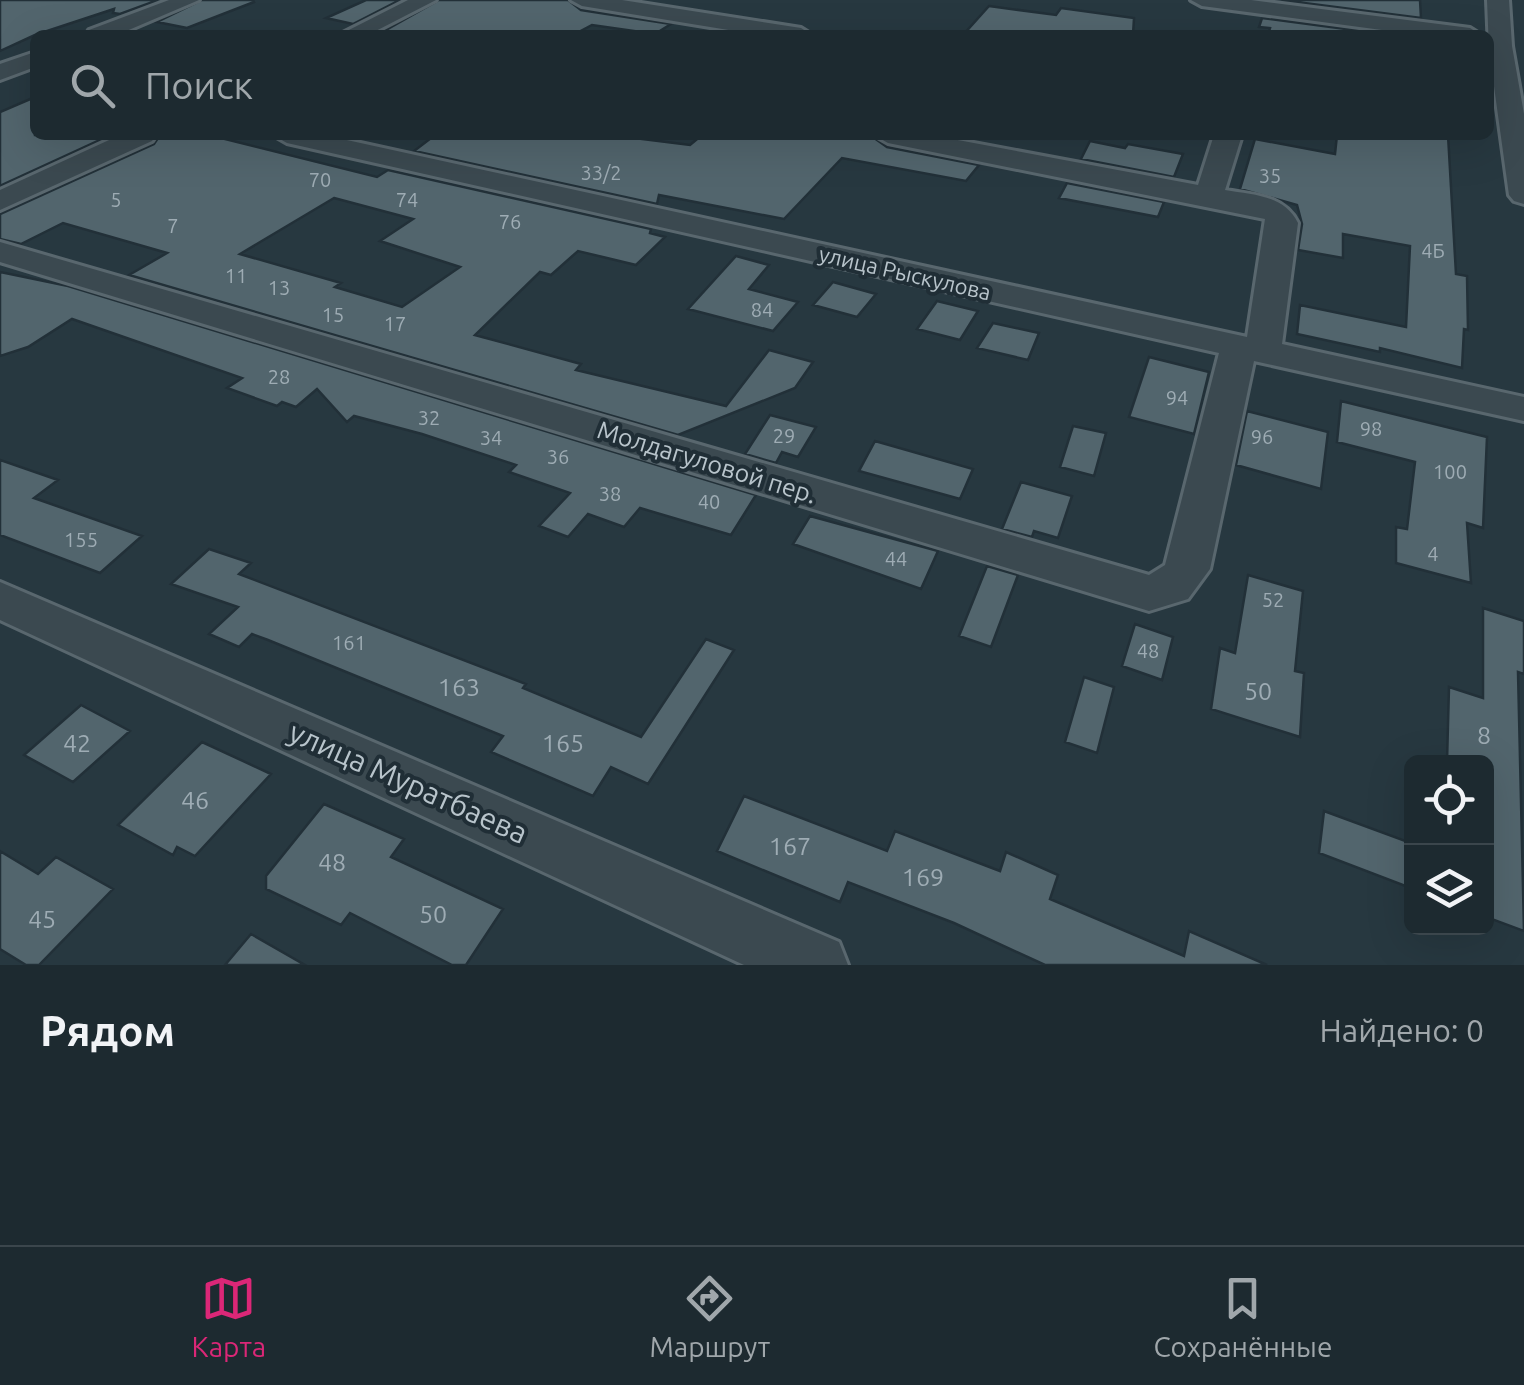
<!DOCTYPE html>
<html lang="ru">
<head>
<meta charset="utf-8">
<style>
	body { margin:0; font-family:Ubuntu,sans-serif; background:#2a363c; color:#f1f3f6 }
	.controls { position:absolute; right:30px; bottom:30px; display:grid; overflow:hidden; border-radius:15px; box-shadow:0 10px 40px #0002 }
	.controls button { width:90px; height:90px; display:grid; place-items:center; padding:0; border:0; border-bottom:2px solid #3b464c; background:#1d2a30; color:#f1f3f6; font:50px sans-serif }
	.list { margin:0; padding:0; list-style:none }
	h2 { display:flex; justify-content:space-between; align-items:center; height:130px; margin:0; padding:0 40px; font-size:42px }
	h2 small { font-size:32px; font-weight:400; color:#a0a7ab }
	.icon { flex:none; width:55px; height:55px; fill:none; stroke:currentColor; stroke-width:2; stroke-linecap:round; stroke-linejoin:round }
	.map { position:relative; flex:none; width:1524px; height:965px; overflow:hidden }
	.search { position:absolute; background:#1d2a30; box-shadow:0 10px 40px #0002; left:30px; right:30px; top:30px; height:110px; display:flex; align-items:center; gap:25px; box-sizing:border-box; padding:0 35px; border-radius:15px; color:#a0a7ab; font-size:38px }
	.sheet { height:280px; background:#1d2a30 }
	nav { display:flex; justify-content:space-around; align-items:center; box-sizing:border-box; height:140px; border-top:2px solid #3b464c; background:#1d2a30; font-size:28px; color:#a0a7ab }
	nav a { display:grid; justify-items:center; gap:5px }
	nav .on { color:#db2777 }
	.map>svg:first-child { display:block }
</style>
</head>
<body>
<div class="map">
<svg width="1524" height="965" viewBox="0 0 1524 965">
	<rect width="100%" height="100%" fill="#273840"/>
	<!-- building -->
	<path fill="#52656d" stroke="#223038" stroke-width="2.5" fill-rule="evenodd" d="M0,0H158L120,14L113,13L114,9L35,35L0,51Z
		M202,0H253L254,2L187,28L157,22Z
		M366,0H400L353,24L326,18Z
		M439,0H568L581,10L671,24L655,34L592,25L573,35H410L386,30Z
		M1281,0H1420L1421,18Z
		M989,6L1056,15L1061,8L1134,18L1133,35H963Z
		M1262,18L1391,35H1268L1270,28L1259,27Z
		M35,97V135H111L0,186V112Z
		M160,135H209L377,177L388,170L651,229L650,233L665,237L636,265L578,251L551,275L540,272L475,335L581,364L576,370L726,406L769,350L813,362L795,388L678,435L129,275L167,253L63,223L21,244L0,239V214L154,144ZM334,198L413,219L380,241L460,267L402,307L335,287L341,283L240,254Z
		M435,135H610L690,145L702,135H870L887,147L979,165L966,181L842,158L784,219L659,195L657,204L414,151Z
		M1337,135H1448L1456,274L1467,276L1468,330L1464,329L1462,368L1380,348V352L1297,334L1300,305L1406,327L1410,246L1343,234V258L1298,250L1302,224L1297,205L1240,189L1255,139L1335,154Z
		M1090,141L1125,148L1128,144L1183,154L1174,177L1081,159Z
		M1067,183L1164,202L1158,217L1059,198Z
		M736,256L769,265L749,289L798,302L773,331L688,309Z
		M0,272L68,286L756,495L731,535L640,508L624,527L588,514L568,537L539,526L570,493L509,472L516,465L422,434L354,416L347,422L317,389L296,407L282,402L277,406L227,388L242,378L72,319L28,347L0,356Z
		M833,282L876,294L857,317L813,305Z
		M937,301L978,311L960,340L917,329Z
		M993,323L1039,333L1028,360L977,348Z
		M1149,357L1209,372L1194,434L1129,417Z
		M1341,401L1487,437L1483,528L1467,523L1471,583L1396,563V527L1407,529L1415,462L1337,442Z
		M1247,411L1328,432L1321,489L1236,465Z
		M770,415L816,427L798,457L782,452L776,463L745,454Z
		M1073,426L1106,433L1094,476L1060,467Z
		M875,441L973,469L960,499L859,471Z
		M0,460L58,480L34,498L142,536L100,573L0,535Z
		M1021,482L1072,496L1058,538L1034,531L1032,537L1002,529Z
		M810,516L938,551L921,589L793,544Z
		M209,549L251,563L239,574L526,684L523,688L641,737L706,639L734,650L648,784L611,767L593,796L491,752L503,736L268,640L252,634L239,647L209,634L238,607L171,584Z
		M987,566L1018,575L991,647L959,636Z
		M1248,575L1303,591L1295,671L1304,673L1300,737L1211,709L1220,648L1235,653Z
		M1483,608L1524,621V674L1518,672L1524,931L1486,917V762H1447L1449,687L1483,698Z
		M1135,624L1173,637L1162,680L1122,666Z
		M1084,677L1114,687L1097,753L1065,742Z
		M81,705L130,731L73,782L24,755Z
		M202,742L271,774L195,856L177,847L173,855L118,825Z
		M744,796L887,851L895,831L1000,871L1006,852L1058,875L1050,899L1184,956L1189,931L1267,965H1045L954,923L848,882L840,902L717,851Z
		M324,804L404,839L391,857L503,909L466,965H452L350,913L341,925L266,889V876Z
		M1324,811L1411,843L1408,887L1319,853Z
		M0,851L38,874L56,857L113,889L39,965H26L0,949Z
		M251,934L305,965H225Z"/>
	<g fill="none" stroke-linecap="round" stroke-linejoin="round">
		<!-- minor casing -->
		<g stroke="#59676e" stroke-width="6">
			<path id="minor" d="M169,0H199L117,35H86L89,30Z
				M408,0H436L368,35H339Z
				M571,0H622L801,28L812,35H759L582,6Z
				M1191,0H1251L1470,28L1481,35H1419L1202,6Z
				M1487,0H1509L1512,46L1524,114V204L1514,201L1509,195L1489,50Z
				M35,52V67L0,80V64Z
				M120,135H156L152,141L0,210V190Z
				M273,135H324L1247,337L1265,219L888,143L874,135H931L1198,185L1214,135H1242L1225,190C1254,195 1284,195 1298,223L1282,344L1524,397V421L1254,361L1210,569L1188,599L1149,611L0,262V242L1149,575L1165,565L1219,353L287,143Z
				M0,582L839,942L848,965H744L0,620Z"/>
		</g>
		<!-- minor -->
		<use href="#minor" fill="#3b4950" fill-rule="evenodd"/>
	</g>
	<g text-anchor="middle" stroke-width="8" stroke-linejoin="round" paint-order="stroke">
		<!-- number labels -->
		<g font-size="20" fill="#9eacb4">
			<text x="601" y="180">33/2</text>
			<text x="1270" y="183">35</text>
			<text x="320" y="187">70</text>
			<text x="116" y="207">5</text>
			<text x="407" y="207">74</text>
			<text x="510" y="229">76</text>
			<text x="173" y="233">7</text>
			<text x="1433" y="258">4Б</text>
			<text x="236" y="283">11</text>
			<text x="279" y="295">13</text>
			<text x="762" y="317">84</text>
			<text x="333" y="322">15</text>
			<text x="395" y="331">17</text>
			<text x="279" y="384">28</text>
			<text x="1177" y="405">94</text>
			<text x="429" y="425">32</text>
			<text x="1371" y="436">98</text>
			<text x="784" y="443">29</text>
			<text x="1262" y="444">96</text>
			<text x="491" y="445">34</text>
			<text x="558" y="464">36</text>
			<text x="1450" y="479">100</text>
			<text x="610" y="501">38</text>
			<text x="709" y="509">40</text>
			<text x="81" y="547">155</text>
			<text x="1433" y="561">4</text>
			<text x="896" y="566">44</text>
			<text x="1273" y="607">52</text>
			<text x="349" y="650">161</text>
			<text x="1148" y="658">48</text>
		</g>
		<!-- far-street labels -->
		<g font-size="22" fill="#b8c4cb" stroke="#202e36">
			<text transform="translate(905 273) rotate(13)" y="8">улица Рыскулова</text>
		</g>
		<!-- street labels -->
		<g font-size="25" fill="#b8c4cb" stroke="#202e36">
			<text transform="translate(707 462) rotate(17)" y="9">Молдагуловой пер.</text>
		</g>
		<!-- near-number labels -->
		<g font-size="25" fill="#9eacb4">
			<text x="459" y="696">163</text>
			<text x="1258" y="700">50</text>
			<text x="1484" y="744">8</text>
			<text x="77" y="752">42</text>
			<text x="563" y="752">165</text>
			<text x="195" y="809">46</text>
			<text x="790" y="855">167</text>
			<text x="332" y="871">48</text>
			<text x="923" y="886">169</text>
			<text x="433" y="923">50</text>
			<text x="42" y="928">45</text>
		</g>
		<!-- near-street labels -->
		<g font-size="30" fill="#b8c4cb" stroke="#202e36">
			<text transform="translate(408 783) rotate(24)" y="10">улица Муратбаева</text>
		</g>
	</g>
</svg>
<div class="controls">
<button><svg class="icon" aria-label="locate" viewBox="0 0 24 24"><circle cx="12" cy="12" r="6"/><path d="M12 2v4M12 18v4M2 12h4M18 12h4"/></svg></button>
<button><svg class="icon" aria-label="layers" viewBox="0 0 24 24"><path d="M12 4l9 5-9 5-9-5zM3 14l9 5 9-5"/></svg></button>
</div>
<div class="search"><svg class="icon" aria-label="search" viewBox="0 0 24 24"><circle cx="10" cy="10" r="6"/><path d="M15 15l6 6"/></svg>Поиск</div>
</div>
<section class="sheet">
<h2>Рядом<small>Найдено: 0</small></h2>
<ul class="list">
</ul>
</section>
<nav>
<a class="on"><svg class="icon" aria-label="map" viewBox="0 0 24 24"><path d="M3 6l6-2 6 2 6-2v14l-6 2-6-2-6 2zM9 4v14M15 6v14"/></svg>Карта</a>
<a><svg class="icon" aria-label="directions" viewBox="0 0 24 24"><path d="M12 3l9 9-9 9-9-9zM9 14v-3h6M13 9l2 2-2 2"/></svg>Маршрут</a>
<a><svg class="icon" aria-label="saved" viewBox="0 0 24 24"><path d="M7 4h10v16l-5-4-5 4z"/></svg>Сохранённые</a>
</nav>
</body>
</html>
